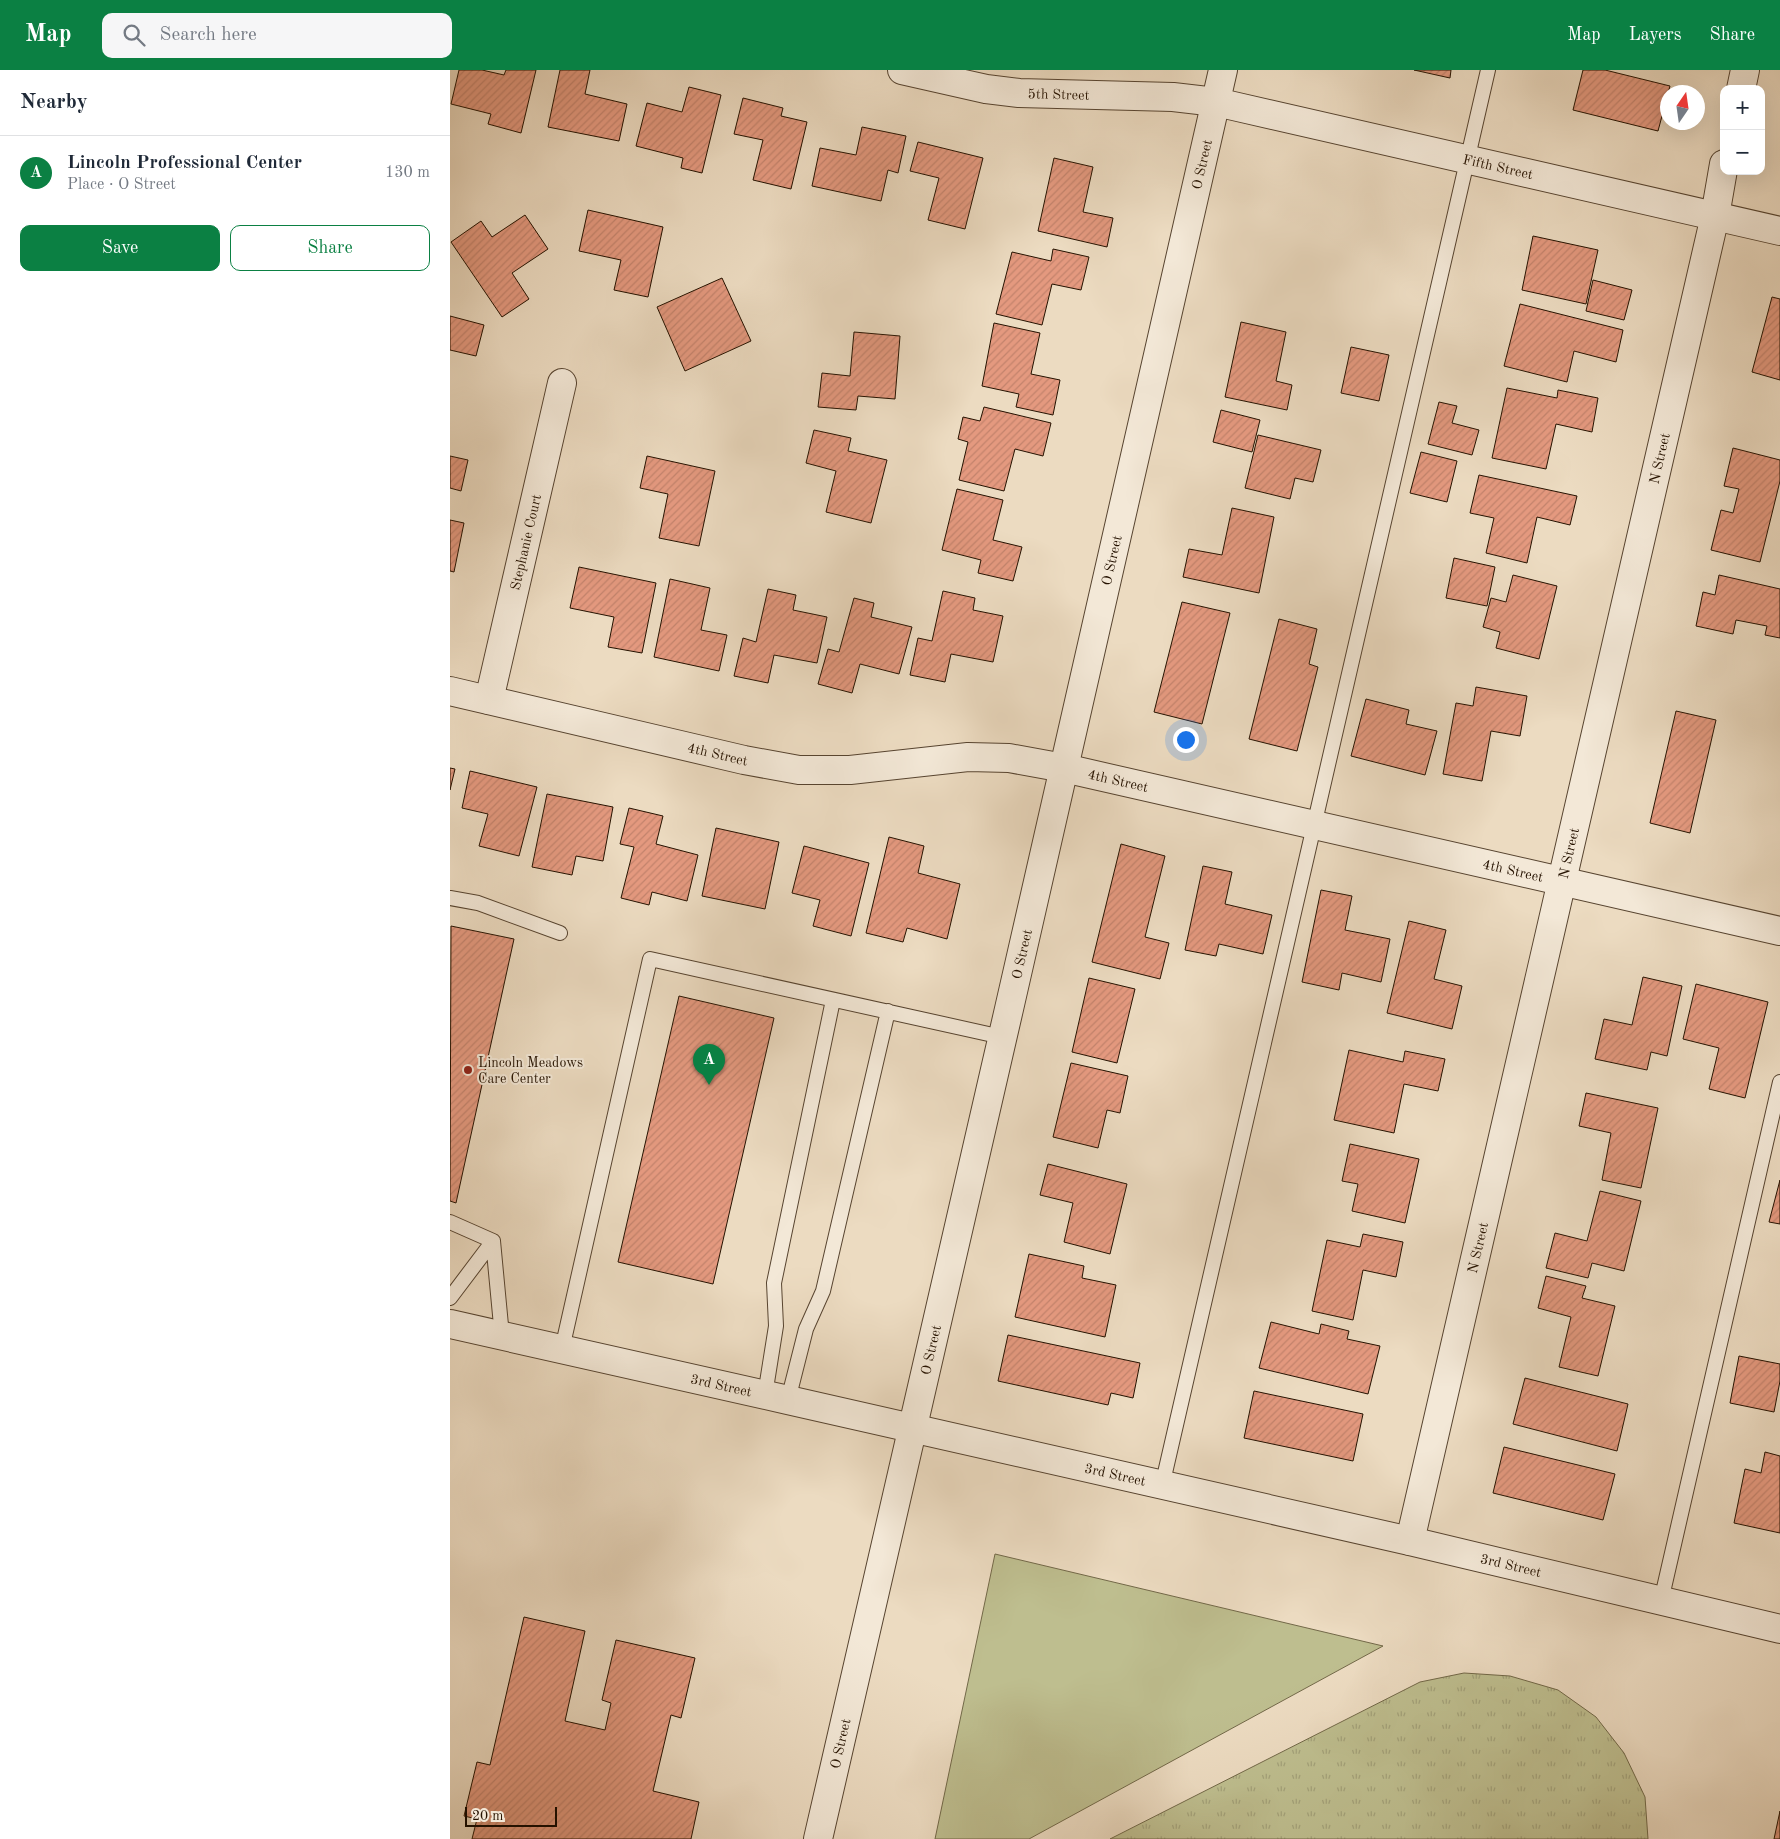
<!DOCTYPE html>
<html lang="en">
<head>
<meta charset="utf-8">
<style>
	body { margin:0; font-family:"Old Standard TT",serif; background:#f6f6f7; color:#1f2937 }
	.controls { position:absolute; right:15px; top:15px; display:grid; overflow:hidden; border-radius:10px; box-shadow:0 5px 20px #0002 }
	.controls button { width:45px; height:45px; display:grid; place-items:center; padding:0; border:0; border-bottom:1px solid #e0e1e3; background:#fff; color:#1f2937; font:25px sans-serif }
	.compass { position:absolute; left:1210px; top:15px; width:45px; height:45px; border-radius:50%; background:#fff; box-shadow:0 5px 20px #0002; rotate:13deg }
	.scale { position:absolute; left:15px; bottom:12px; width:92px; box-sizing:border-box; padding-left:5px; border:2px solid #251200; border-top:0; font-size:14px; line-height:18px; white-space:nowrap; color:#251200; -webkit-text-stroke:4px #f3e8d7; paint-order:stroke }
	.you { position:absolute; left:735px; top:669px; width:18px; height:18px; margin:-12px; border:4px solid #fff; border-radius:50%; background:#1a73e8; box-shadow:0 0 0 8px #1a73e833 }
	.badge { display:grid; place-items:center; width:32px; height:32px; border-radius:50%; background:#0b8043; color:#fff; font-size:16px; font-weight:700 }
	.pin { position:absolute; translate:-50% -41px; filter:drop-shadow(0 1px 2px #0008) }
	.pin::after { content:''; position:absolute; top:26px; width:18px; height:15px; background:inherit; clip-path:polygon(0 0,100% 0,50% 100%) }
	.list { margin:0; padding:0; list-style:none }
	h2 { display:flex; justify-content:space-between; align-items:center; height:65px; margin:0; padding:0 20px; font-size:21px }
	h2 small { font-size:16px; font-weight:400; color:#747a83 }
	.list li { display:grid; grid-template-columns:32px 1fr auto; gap:15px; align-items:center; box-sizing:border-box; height:75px; padding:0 20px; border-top:1px solid #e0e1e3 }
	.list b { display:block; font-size:19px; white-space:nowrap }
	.list p { margin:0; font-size:16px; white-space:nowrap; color:#747a83 }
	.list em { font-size:16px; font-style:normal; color:#747a83 }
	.actions { display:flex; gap:10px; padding:15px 20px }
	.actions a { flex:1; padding:11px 0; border:1px solid #0b8043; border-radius:10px; text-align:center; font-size:18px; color:#0b8043 }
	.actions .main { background:#0b8043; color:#fff }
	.icon { flex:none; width:28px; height:28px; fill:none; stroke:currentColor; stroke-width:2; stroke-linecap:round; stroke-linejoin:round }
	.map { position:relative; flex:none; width:1330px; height:1769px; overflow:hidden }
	header { display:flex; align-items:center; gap:30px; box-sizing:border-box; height:70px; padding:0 25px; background:#0b8043; color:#fff }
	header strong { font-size:24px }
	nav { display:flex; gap:28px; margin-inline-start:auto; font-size:18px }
	.search { width:350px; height:45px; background:#f6f6f7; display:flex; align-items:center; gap:12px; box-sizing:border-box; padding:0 18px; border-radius:10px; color:#747a83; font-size:19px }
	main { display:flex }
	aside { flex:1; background:#fff }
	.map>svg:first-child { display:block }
</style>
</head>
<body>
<header>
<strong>Map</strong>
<div class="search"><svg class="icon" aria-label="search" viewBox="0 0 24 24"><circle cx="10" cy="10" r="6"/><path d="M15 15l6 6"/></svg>Search here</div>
<nav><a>Map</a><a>Layers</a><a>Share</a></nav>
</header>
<main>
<aside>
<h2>Nearby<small></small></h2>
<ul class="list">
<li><span class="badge">A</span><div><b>Lincoln Professional Center</b><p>Place · O Street</p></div><em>130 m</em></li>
</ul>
<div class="actions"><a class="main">Save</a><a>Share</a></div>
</aside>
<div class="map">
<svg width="1330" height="1769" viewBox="0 0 1330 1769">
	<defs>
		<pattern id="grass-tufts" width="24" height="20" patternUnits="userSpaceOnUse" patternTransform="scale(1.25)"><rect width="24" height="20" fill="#bebe8f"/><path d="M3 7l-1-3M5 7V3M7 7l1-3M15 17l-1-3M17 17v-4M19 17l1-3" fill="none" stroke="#a3a27a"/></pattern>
		<pattern id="building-hatch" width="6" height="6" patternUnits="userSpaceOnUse" patternTransform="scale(1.25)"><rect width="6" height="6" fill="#e4997f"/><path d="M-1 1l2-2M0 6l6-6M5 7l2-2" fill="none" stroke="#c3836c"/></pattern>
	</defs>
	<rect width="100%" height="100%" fill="#ecdbc1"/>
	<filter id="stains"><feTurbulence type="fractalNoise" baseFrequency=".004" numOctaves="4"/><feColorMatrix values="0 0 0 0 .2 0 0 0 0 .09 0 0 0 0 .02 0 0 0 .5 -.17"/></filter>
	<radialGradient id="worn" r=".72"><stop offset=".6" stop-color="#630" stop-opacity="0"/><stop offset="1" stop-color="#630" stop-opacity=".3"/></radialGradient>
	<!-- grass -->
	<path fill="url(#grass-tufts)" stroke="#726848" d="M1014,1603L1060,1606L1108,1620L1146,1647L1174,1683L1195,1727L1198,1769H660L970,1612Z"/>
	<!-- pitch -->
	<path fill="#bebe8f" stroke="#726848" d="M545,1484L933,1576L579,1769H485Z"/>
	<!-- building -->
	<path fill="url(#building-hatch)" stroke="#251200" d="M9,0H32L54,5L56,0H86L71,63L38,54L41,44L1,34Z
		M110,0H140L135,24L177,34L169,71L98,57Z
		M964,0H1001L1000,8Z
		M1133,0H1155L1220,16L1208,61L1123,40Z
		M239,17L271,25L252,103L231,98L233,88L186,76L197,33L232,42Z
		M293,28L333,38L331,46L357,52L341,119L303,110L313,70L284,64Z
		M412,57L456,66L448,103L438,100L431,131L362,116L370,78L406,85Z
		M468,72L533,88L515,159L478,150L489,108L460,101Z
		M604,88L643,97L633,142L663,148L657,177L588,161Z
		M138,140L213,157L198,227L164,220L171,190L129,181Z
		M75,145L98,179L62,203L79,229L52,247L1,172L31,151L42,167Z
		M1083,166L1148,180L1136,234L1072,220Z
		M603,179L639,187L631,220L602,214L592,255L546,244L562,182L601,191Z
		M272,208L301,271L235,301L207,237Z
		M1143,210L1182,220L1174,250L1136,241Z
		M1322,227L1330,229V310L1302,302Z
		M1070,234L1173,260L1166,292L1124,281L1117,312L1054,296Z
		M0,246L34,255L26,286L0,280Z
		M791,252L836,262L826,311L842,315L837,340L775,327Z
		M544,253L590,263L581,304L610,310L603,345L566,337L569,324L532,316Z
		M404,262L450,266L445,329L408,326L406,340L368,337L372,303L400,306Z
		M901,277L939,285L929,331L891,323Z
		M1057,318L1107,328L1108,320L1148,328L1142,362L1106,354L1096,399L1042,388Z
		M989,332L1007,336L1002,353L1029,360L1022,385L978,374Z
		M534,337L601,353L593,386L565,379L554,421L509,410L518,372L508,369L513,347L530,351Z
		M771,340L810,350L802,382L763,372Z
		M364,360L401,368L398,381L437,390L421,453L376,442L386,401L356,393Z
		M808,365L871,380L863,412L845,408L840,429L795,418Z
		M1283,378L1330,390V411L1310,492L1261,480L1271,440L1283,443L1289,419L1274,416Z
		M971,382L1007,391L997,432L960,423Z
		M0,386L18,390L11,421L0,418Z
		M197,386L265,401L249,476L209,468L218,424L190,418Z
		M1029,405L1127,426L1120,455L1087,447L1077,493L1036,483L1044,448L1020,443Z
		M507,419L553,430L543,470L572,477L563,511L528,503L531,490L492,480Z
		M782,438L824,447L809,523L733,507L739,479L772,485Z
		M0,450L14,453L4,502L0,501Z
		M1004,488L1045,497L1037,536L996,528Z
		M129,497L206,513L192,583L158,577L164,547L120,538Z
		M1063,505L1107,516L1089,589L1046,578L1050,562L1033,557L1041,528L1056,532Z
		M1269,505L1330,519V568L1315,565L1317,556L1286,550L1283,564L1246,556L1253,522L1265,525Z
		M220,509L260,518L251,560L277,565L269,601L204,587Z
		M318,519L346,525L343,540L377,547L367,593L324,585L318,613L284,606L293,568L306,572Z
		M493,521L525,528L523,540L553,546L543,592L501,584L495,612L460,605L468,568L482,571Z
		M404,528L424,533L421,547L462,557L449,604L410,594L402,623L368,614L378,579L389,582Z
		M732,532L780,543L752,654L704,642Z
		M829,549L867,559L859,594L868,597L847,681L799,669Z
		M1026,617L1077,626L1070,666L1041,661L1032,711L993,704L1006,633L1023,636Z
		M916,629L959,640L956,654L987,661L975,705L901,686Z
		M1226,641L1266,650L1240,763L1200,753Z
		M0,698L5,699L0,720Z
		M20,701L87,717L69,786L29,776L38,744L12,738Z
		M97,724L163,737L153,791L126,786L122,805L82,797Z
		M179,738L213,746L206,774L248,785L237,831L202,822L199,835L171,828L184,777L170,774Z
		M266,758L329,772L315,839L252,826Z
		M439,767L474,776L468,803L510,814L497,869L457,858L453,872L416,863Z
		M671,774L715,786L695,867L719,873L710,909L642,892Z
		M354,776L419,793L401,866L363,856L370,830L342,823Z
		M753,796L782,802L775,834L822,845L813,884L769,874L766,886L735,880Z
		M871,820L902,826L895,860L940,869L931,912L892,903L889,920L852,912Z
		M959,851L996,860L984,909L1012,916L1002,959L937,943Z
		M1,856L64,869L6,1133L0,1131Z
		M1193,907L1232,916L1217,986L1201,982L1197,1000L1145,989L1154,949L1182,955Z
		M639,908L685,919L667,993L622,982Z
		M1246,914L1318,932L1295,1028L1259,1019L1269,978L1233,969Z
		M229,926L324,948L263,1214L168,1192Z
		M899,980L953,992L955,981L995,989L988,1021L954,1014L944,1063L884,1050Z
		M621,993L678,1006L670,1043L657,1040L648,1078L603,1067Z
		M1136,1023L1208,1038L1191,1118L1152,1110L1161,1063L1129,1056Z
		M900,1074L969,1089L955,1153L902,1141L908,1114L892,1111Z
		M598,1094L677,1114L660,1184L614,1172L623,1133L590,1125Z
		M1330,1110V1154L1319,1152Z
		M1150,1121L1191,1131L1174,1201L1142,1193L1138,1208L1096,1198L1105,1163L1137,1171Z
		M913,1164L953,1172L946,1207L913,1200L903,1250L862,1241L877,1170L910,1177Z
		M579,1184L634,1196L632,1208L666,1215L655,1267L565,1247Z
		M1096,1206L1136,1216L1132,1228L1165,1236L1148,1306L1109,1297L1121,1247L1088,1238Z
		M821,1252L869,1264L871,1254L899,1261L897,1269L930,1276L918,1324L809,1298Z
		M558,1265L690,1293L683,1328L661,1323L658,1335L548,1311Z
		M1289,1286L1330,1294V1311L1324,1342L1280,1333Z
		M1075,1308L1178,1334L1167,1381L1063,1354Z
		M804,1321L913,1344L903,1391L794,1368Z
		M1054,1377L1165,1404L1153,1450L1043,1423Z
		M1315,1382L1330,1386V1463L1284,1453L1295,1399L1311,1403Z
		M74,1547L135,1561L115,1651L155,1660L161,1633L152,1630L166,1570L245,1588L231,1648L221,1645L203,1721L249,1732L241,1769H22L27,1749L14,1746L27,1692L40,1695Z
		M1330,1741V1769H1324Z"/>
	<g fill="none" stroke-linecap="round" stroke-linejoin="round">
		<!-- service casing -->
		<g stroke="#574430" stroke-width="16">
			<path id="service" d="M0,828L28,833L110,863
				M0,1152L43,1171
				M43,1171L52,1266
				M0,1228L43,1171
				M112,1279L200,889L552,967
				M315,1325L326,1256L324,1213L383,930
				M338,1330L356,1259L373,1221L438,941
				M712,1416L1038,0
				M1211,1531L1330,1012"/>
		</g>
		<!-- minor casing -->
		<g stroke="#574430" stroke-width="30">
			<g id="minor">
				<path d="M1291,19L1295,0"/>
				<path id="s1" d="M0,621L294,690L349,700H400L518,687L559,688L614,698L1330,861"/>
				<path id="s2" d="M39,630L112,313"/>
				<path id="s3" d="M960,1471L1265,146L1274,94"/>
			</g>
		</g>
		<!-- tertiary casing -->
		<g stroke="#574430" stroke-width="30">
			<g id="tertiary">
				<path id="s4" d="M452,0L536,19L569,23L723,27L766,32L1330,161"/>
				<path id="s5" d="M0,1254L338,1330L960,1471L1330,1559"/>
				<path id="s6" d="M368,1769L559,939L773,0"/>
			</g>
		</g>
		<!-- service -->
		<use href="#service" stroke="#f3e8d7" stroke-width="14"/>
		<!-- minor -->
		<use href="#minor" stroke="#f3e8d7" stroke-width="28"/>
		<!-- tertiary -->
		<use href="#tertiary" stroke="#f3e8d7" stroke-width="28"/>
	</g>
	<!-- markers -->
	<circle fill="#8f2418" stroke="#f3e8d7" stroke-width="2" cx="18" cy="1000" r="5"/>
	<g text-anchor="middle" stroke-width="4" stroke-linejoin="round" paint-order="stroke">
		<!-- street labels -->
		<g font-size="14" fill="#251200" stroke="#f3e8d7">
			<text dy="5" stroke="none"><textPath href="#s4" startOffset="159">5th Street</textPath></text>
			<text dy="5" stroke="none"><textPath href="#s6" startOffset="1718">O Street</textPath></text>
			<text dy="5" stroke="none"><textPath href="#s4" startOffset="606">Fifth Street</textPath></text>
			<text dy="5" stroke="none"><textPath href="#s3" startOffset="1111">N Street</textPath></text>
			<text dy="5" stroke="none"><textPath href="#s2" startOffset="162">Stephanie Court</textPath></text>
			<text dy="5" stroke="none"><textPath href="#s6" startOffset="1312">O Street</textPath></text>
			<text dy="5" stroke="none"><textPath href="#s1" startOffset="275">4th Street</textPath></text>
			<text dy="5" stroke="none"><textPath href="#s1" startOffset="680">4th Street</textPath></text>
			<text dy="5" stroke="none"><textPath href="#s3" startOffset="706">N Street</textPath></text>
			<text dy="5" stroke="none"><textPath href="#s1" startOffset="1085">4th Street</textPath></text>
			<text dy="5" stroke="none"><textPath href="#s6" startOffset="908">O Street</textPath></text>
			<text dy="5" stroke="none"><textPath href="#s3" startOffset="301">N Street</textPath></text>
			<text dy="5" stroke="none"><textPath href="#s6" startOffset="502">O Street</textPath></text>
			<text dy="5" stroke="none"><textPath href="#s5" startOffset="278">3rd Street</textPath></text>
			<text dy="5" stroke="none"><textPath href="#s5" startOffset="682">3rd Street</textPath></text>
			<text dy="5" stroke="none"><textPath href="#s5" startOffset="1088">3rd Street</textPath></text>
			<text dy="5" stroke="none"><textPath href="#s6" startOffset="98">O Street</textPath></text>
		</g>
		<!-- poi labels -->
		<g font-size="14" fill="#251200" stroke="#f3e8d7" text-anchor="start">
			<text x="28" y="997">Lincoln Meadows<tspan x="28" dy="16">Care Center</tspan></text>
		</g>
	</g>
	<rect width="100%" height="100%" filter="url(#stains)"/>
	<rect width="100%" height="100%" fill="url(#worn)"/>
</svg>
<div class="controls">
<button>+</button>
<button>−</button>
</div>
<svg class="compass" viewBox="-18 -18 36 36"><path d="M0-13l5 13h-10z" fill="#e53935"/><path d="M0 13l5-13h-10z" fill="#747a83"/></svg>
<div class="scale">20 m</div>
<div class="you"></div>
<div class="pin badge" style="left:259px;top:1015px">A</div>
</div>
</main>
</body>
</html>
